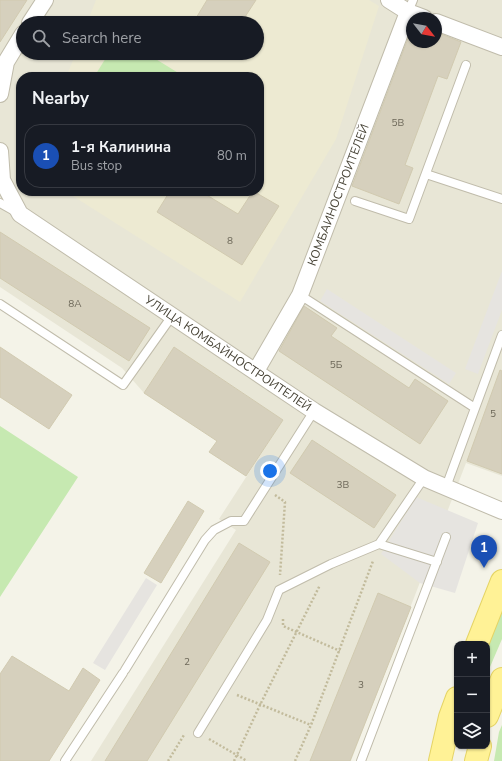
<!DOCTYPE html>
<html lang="en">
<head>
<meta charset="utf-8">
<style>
	body { margin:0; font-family:"Nunito Sans",sans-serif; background:#20242c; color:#f1f3f6 }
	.controls { position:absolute; right:12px; bottom:12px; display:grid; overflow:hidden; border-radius:8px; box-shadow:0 1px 3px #0004 }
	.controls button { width:36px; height:36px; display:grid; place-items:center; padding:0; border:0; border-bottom:1px solid #363941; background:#171b24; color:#f1f3f6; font:20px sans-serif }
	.compass { position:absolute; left:406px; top:12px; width:36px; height:36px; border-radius:50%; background:#171b24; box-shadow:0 1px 3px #0004; rotate:121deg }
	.you { position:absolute; left:270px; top:471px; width:14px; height:14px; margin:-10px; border:3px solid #fff; border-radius:50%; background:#1a73e8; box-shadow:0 0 0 6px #1a73e833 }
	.badge { display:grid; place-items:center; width:26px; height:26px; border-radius:50%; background:#7c3aed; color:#fff; font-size:13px; font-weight:700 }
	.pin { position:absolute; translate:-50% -33px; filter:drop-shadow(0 1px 2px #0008) }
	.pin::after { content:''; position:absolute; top:21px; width:14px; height:12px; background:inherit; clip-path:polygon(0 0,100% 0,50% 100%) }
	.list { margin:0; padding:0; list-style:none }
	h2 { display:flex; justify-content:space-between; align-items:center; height:52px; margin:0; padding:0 16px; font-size:17px }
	h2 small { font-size:13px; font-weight:400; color:#9ea1a6 }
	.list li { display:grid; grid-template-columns:26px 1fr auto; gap:12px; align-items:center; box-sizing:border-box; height:64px; margin:0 8px 8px; padding:0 8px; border:1px solid #363941; border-radius:16px }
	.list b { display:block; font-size:15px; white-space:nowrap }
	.list p { margin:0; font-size:13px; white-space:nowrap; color:#9ea1a6 }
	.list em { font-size:13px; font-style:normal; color:#9ea1a6 }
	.icon { flex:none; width:22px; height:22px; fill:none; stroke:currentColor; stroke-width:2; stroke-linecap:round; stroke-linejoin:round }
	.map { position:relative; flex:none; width:502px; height:761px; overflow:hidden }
	.search { position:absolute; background:#171b24; box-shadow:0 1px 3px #0004; left:16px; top:16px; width:248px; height:44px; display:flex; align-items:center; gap:10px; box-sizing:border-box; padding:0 14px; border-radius:22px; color:#9ea1a6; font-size:15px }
	.panel { position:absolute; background:#171b24; box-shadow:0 1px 3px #0004; left:16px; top:72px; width:248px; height:124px; border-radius:16px }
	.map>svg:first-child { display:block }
</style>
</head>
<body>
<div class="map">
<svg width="502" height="761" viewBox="0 0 502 761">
	<rect width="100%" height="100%" fill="#f4f3e8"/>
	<!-- residential -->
	<path fill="#e8e6d6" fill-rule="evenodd" d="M0,0H502V476L466,463L351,761H91L236,530L219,519L283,420L174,347L144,393L122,368L0,287ZM412,18H436V42H412ZM23,23H257V53H23ZM21,77H259V191H21Z"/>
	<!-- education -->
	<path fill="#edead2" d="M96,0H369L379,6L336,139L240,302L65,191H259V77H66L76,53H257V23H87Z"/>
	<!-- green -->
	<path fill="#c6e9b1" d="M109,53H146L180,74L178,77H94Z
		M0,426L78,477L0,597Z
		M502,610V639L487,674V645Z
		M502,725V761H494L499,732Z"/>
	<!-- parking -->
	<path fill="#e6e4e0" d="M502,271V310L478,374L465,369Z
		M327,289L456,373L449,384L320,301Z
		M416,497L478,523L455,593L420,583L381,554Z
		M146,578L157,585L105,670L93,663Z"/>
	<!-- building -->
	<path fill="#d6d0bd" stroke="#d1cab0" d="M0,0H27L0,42Z
		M207,0H256L241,23H193Z
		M412,28V42H436V32L461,42L447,79L438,76L405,165L413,168L399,204L352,186Z
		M170,191H200L238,214L253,191L279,206L242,265L157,212Z
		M0,232L150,328L129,361L0,278Z
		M304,306L337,328L331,336L409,388L415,379L448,401L420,444L279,351Z
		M0,347L72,395L49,429L0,397Z
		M174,347L283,420L246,476L209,452L217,441L144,393Z
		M500,370L502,371V474L467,461Z
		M312,440L396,495L374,528L290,473Z
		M188,501L204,511L161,583L144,573Z
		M239,543L270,562L147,761H105Z
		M378,593L411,607L350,761H310Z
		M12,656L69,691L83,668L100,680L49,761H0V674Z"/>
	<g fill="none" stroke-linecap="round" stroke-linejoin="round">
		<!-- service casing -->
		<g stroke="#c0bcab" stroke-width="10">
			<path id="service" d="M408,12L413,0
				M426,174L502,199
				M355,201L409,219L466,65
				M0,203L16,212
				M300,295L475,408
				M0,304L123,385L172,316
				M446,487L502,335
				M379,544L437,562
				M125,670L205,540L214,530L231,521H244L314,411
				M198,733L267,620L279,590L331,564L379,544L424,478
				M65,761L123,673
				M361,761L446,537"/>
		</g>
		<!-- minor casing -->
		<g stroke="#c0bcab" stroke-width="18">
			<g id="minor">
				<path d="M389,0L408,12L424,18"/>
				<path d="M436,22L502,47"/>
				<path d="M30,23L45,0"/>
				<path d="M0,94L6,62L23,34"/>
				<path id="s1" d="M0,151L2,180L20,214L314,411L424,478L502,511"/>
				<path id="s2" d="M256,371L300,295L408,12"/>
			</g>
		</g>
		<!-- primary casing -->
		<g stroke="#e5d465" stroke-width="24">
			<path id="primary" d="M477,644L502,581
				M487,716L502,679
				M440,761L450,717L457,698
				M476,761L480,746"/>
		</g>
		<!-- path -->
		<path stroke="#c2bb9c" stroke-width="2.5" stroke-dasharray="2 2" stroke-linecap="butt" d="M275,495L285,502L280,575
			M283,619V626L340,651
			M237,695L311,725
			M209,739L247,761
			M168,761L184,735
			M234,761L260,705L320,585
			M295,761L311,725L373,561"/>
		<!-- service -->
		<use href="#service" stroke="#fff" stroke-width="8"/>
		<!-- minor -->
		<use href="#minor" stroke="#fff" stroke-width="16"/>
		<!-- primary -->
		<use href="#primary" stroke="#fff296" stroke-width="22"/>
	</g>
	<g text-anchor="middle" stroke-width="3" stroke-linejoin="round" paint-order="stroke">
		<!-- number labels -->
		<g font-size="10" fill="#6c6758">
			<text x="398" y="126">5В</text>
			<text x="230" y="244">8</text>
			<text x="75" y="307">8А</text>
			<text x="336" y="368">5Б</text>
			<text x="493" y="417">5</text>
			<text x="343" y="488">3В</text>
			<text x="187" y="665">2</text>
			<text x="361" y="688">3</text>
		</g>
		<!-- street labels -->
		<g font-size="12" fill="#484437" stroke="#fff">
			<text dy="4" stroke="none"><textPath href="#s2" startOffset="195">КОМБАИНОСТРОИТЕЛЕЙ</textPath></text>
			<text dy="4" stroke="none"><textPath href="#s1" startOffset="318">УЛИЦА КОМБАЙНОСТРОИТЕЛЕЙ</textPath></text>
		</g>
	</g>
</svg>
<div class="controls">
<button>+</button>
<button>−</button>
<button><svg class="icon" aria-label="layers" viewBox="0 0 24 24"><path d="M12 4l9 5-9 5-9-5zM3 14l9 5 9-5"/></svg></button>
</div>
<svg class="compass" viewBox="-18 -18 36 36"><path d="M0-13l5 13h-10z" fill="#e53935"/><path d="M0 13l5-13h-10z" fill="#9ea1a6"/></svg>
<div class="you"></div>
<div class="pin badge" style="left:484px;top:568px;background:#1a4fb4">1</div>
<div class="search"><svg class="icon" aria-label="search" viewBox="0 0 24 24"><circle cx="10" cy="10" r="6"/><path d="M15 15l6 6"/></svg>Search here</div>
<section class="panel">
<h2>Nearby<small></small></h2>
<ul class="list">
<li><span class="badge" style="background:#1a4fb4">1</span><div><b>1-я Калинина</b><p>Bus stop</p></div><em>80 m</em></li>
</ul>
</section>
</div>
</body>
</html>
